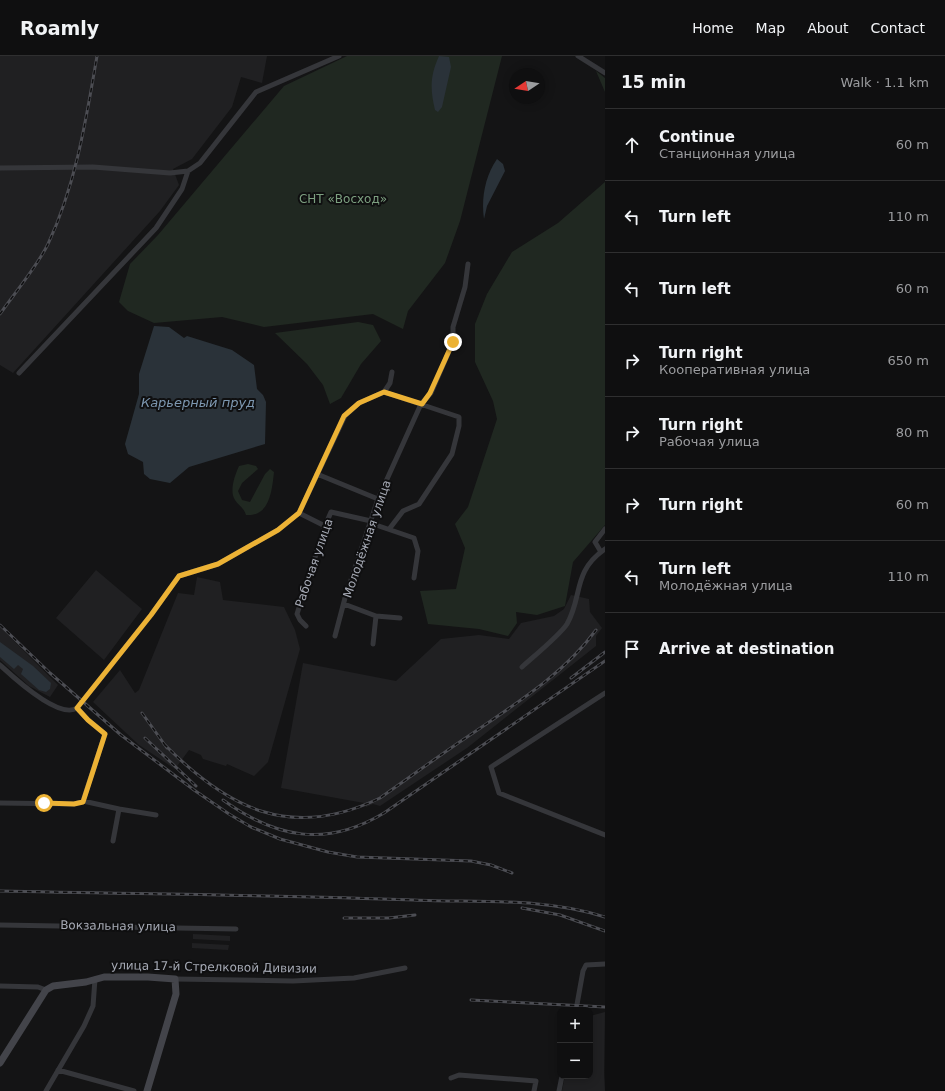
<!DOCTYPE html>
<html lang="en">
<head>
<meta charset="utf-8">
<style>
	body { margin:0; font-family:"DejaVu Sans",sans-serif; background:#181819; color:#f1f3f6 }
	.controls { position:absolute; right:12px; bottom:12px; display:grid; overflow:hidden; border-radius:8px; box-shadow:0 2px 10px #0003 }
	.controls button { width:36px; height:36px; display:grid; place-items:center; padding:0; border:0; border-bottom:1px solid #2f2f30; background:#0f0f10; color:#f1f3f6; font:20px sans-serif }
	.compass { position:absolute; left:509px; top:12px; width:36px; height:36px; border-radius:50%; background:#0f0f10; box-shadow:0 2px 10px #0003; rotate:258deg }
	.stop { position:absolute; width:12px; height:12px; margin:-9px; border:3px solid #ecb235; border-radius:50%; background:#fff }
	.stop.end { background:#ecb235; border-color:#fff; box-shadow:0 1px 4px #0008 }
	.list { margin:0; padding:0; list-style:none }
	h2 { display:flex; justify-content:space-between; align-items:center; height:52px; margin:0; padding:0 16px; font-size:17px }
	h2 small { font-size:13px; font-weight:400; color:#9b9c9f }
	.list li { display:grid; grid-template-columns:26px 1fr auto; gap:12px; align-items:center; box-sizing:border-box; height:72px; padding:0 16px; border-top:1px solid #2f2f30 }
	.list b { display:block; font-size:15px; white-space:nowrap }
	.list p { margin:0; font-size:13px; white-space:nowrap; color:#9b9c9f }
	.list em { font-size:13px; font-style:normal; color:#9b9c9f }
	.icon { flex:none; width:22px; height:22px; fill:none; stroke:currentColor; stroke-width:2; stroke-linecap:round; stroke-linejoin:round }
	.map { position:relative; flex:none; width:605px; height:1035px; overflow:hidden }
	header { display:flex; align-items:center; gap:24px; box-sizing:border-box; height:56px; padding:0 20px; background:#0f0f10; border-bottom:1px solid #2f2f30 }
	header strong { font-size:19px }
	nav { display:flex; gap:22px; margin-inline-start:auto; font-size:14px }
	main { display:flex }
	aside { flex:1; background:#0f0f10 }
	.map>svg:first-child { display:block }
</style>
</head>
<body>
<header>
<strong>Roamly</strong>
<nav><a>Home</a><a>Map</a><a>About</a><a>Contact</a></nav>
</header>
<main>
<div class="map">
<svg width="605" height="1035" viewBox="0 0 605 1035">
	<rect width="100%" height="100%" fill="#141415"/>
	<!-- built -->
	<path fill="#202022" d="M0,0H267L262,27L241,21L232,51L192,103L173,113L179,129L160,155L13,317L0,309Z
		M96,514L142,553L104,604L56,562Z
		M197,521L220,526L223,544L284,551L295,574L300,593L268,706L254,720L227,708L226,710L203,703L201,699L189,694L175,713L139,689L93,646L120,614L135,637L139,634L178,537L194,539Z
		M571,539L589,543L590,556L602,572L596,580V590L467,692L380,750L373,748L366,751L364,747L281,732L303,607L396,625L441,583L479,579L509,583L521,567L554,560L564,553Z
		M0,571L58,629L50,641L29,630L0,604Z
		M193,878L230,880V885L193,883Z
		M192,887L229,889L228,894L192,892Z
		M605,956L604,1018L605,1035H562L565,1020H590V960Z"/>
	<!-- green -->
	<path fill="#202821" d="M347,0H502L460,165L445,207L408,255L403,273L373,258L264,271L222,261L154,267L128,255L119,246L130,208L158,179L284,30Z
		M596,15L605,22V36Z
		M605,126V469L573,506L565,550L537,559L516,556L517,567L508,580L479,573L428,568L420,535L456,533L465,492L455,468L468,451L497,363L493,345L475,306V268L487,238L512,196L558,167Z
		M358,266L373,269L381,285L361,308L341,342L330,348L323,329L307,308L275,277Z
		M248,408L256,410L258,413L242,427L238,435L242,444L250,446L265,418L270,413L274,416C272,434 270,461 246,459C244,452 239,450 235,444C229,435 235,419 239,410Z"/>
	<!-- water -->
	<path fill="#2a3239" d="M439,0L449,1L451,11L442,51L438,56L435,54C430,33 430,20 439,0Z
		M497,103L503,108L505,115L487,150L484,163C481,143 485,120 497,103Z
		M154,270L169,271L184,282L187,280L232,294L254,309L257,333L263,339L266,346L265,388L189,411L170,427L150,423L144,418L143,406L128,398L125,388L139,338V318Z
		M0,586L33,610L51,627L50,633L46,636L39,634L21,618L23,613L18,609L14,613L0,601Z"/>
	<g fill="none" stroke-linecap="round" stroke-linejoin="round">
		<!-- street -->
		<path stroke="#35363a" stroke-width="5" d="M578,0L605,17
			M0,112L93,111L170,117L188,115L200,107L256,36L339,0
			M19,317L156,172L182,133L188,115
			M384,336L459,361V370L452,398L419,448L403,455L390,472
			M317,418L378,443
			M299,457L325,470
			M601,496L595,486L605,473
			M344,548L376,560L400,562
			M306,570L300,564L297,558L325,470L331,456L371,465L373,468L414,482L418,495L414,522
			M335,580L345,542L378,443L421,348L431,337L453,286V271L465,231L468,208
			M373,588L376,560
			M0,609C13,621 59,664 77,652L151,559L179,520L218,508L278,474L299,457L345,360L359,347L384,336L390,327L392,316
			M522,611C533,601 560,579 567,568C583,540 572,516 605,493
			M605,637L491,711L499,737L605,779
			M77,652L88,664L105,678L83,745
			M0,747L74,748L83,745L119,753L113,785
			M119,753L156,759
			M0,869L236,873
			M175,923L293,925L354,922L405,912
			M0,930L38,931L46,934
			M576,954L583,915L586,909L605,908
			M58,1014L134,1035
			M451,1022L459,1019L536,1025L534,1035
			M46,1035L84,970L93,950L95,923
			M559,1035L562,1020"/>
		<!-- secondary -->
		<path stroke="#43444a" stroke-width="7" d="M0,1007L46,934L53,930L86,926L104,921H148L175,923L176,938L147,1035"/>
		<!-- rail casing -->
		<g stroke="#4c4d53" stroke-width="3">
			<path id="rail" d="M0,258C14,238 38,209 48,188C76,128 86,64 97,0
				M0,569L50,617L121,679L194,734L229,758L251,771L280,783L328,796L357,801L471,805L491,809L512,817
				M571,622L605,596
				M142,657L167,692
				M145,682L196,730
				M164,688C228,753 291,785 380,742C410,721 440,699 470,679C515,648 563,619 596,574
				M223,744C276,782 326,792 384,757L605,605
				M0,835C138,838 276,839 414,844C478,847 544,841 605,861
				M522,852L560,859L605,875
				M344,862H389L415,859
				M471,944L605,951"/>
		</g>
		<!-- rail -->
		<use href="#rail" stroke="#0f0f10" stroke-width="1.5" stroke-dasharray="4.5" stroke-linecap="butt"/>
	</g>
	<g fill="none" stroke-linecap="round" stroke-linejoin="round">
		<!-- route -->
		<path stroke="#ecb235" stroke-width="5" d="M44,747L74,748L83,746L105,678L88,664L77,652L151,559L179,520L218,508L278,474L299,457L344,360L359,347L384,336L422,348L430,337L453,286"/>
	</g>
	<g text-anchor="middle" stroke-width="4" stroke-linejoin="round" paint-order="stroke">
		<!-- park labels -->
		<g font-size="12" fill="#7da080" stroke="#0f0f10">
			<text x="343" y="147">СНТ «Восход»</text>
		</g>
		<!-- street labels -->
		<g font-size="12" fill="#a6aab5" stroke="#0f0f10">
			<text transform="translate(367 483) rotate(-71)" y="4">Молодёжная улица</text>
			<text transform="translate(314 507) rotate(-71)" y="4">Рабочая улица</text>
			<text transform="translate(118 870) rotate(1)" y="4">Вокзальная улица</text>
			<text transform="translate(214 911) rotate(1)" y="4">улица 17-й Стрелковой Дивизии</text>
		</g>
		<!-- water labels -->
		<g font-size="13" font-style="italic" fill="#7d97b0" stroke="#0f0f10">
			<text x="198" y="351">Карьерный пруд</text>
		</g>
	</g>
</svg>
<div class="controls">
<button>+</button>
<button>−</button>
</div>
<svg class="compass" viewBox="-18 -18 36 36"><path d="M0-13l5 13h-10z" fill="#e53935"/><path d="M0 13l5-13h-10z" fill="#9b9c9f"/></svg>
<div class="stop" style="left:44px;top:747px"></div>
<div class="stop end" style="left:453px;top:286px"></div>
</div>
<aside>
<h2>15 min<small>Walk · 1.1 km</small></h2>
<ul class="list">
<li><svg class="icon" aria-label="ahead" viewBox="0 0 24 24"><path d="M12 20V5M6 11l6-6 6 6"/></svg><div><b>Continue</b><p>Станционная улица</p></div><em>60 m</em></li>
<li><svg class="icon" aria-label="left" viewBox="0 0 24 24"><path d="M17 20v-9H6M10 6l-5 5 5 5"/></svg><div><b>Turn left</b></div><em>110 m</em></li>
<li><svg class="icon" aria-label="left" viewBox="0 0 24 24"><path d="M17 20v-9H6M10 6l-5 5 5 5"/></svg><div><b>Turn left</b></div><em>60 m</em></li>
<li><svg class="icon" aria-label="right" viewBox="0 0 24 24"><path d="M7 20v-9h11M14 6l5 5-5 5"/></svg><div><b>Turn right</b><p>Кооперативная улица</p></div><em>650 m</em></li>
<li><svg class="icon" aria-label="right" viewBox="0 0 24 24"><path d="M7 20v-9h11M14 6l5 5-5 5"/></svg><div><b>Turn right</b><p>Рабочая улица</p></div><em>80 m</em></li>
<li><svg class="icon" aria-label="right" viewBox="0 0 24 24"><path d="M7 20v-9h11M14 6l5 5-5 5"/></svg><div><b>Turn right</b></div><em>60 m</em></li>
<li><svg class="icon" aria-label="left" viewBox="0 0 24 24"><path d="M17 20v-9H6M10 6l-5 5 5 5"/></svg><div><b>Turn left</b><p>Молодёжная улица</p></div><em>110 m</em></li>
<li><svg class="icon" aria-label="arrive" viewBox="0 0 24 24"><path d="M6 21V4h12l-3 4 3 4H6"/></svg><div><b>Arrive at destination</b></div></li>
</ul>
</aside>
</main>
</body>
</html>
